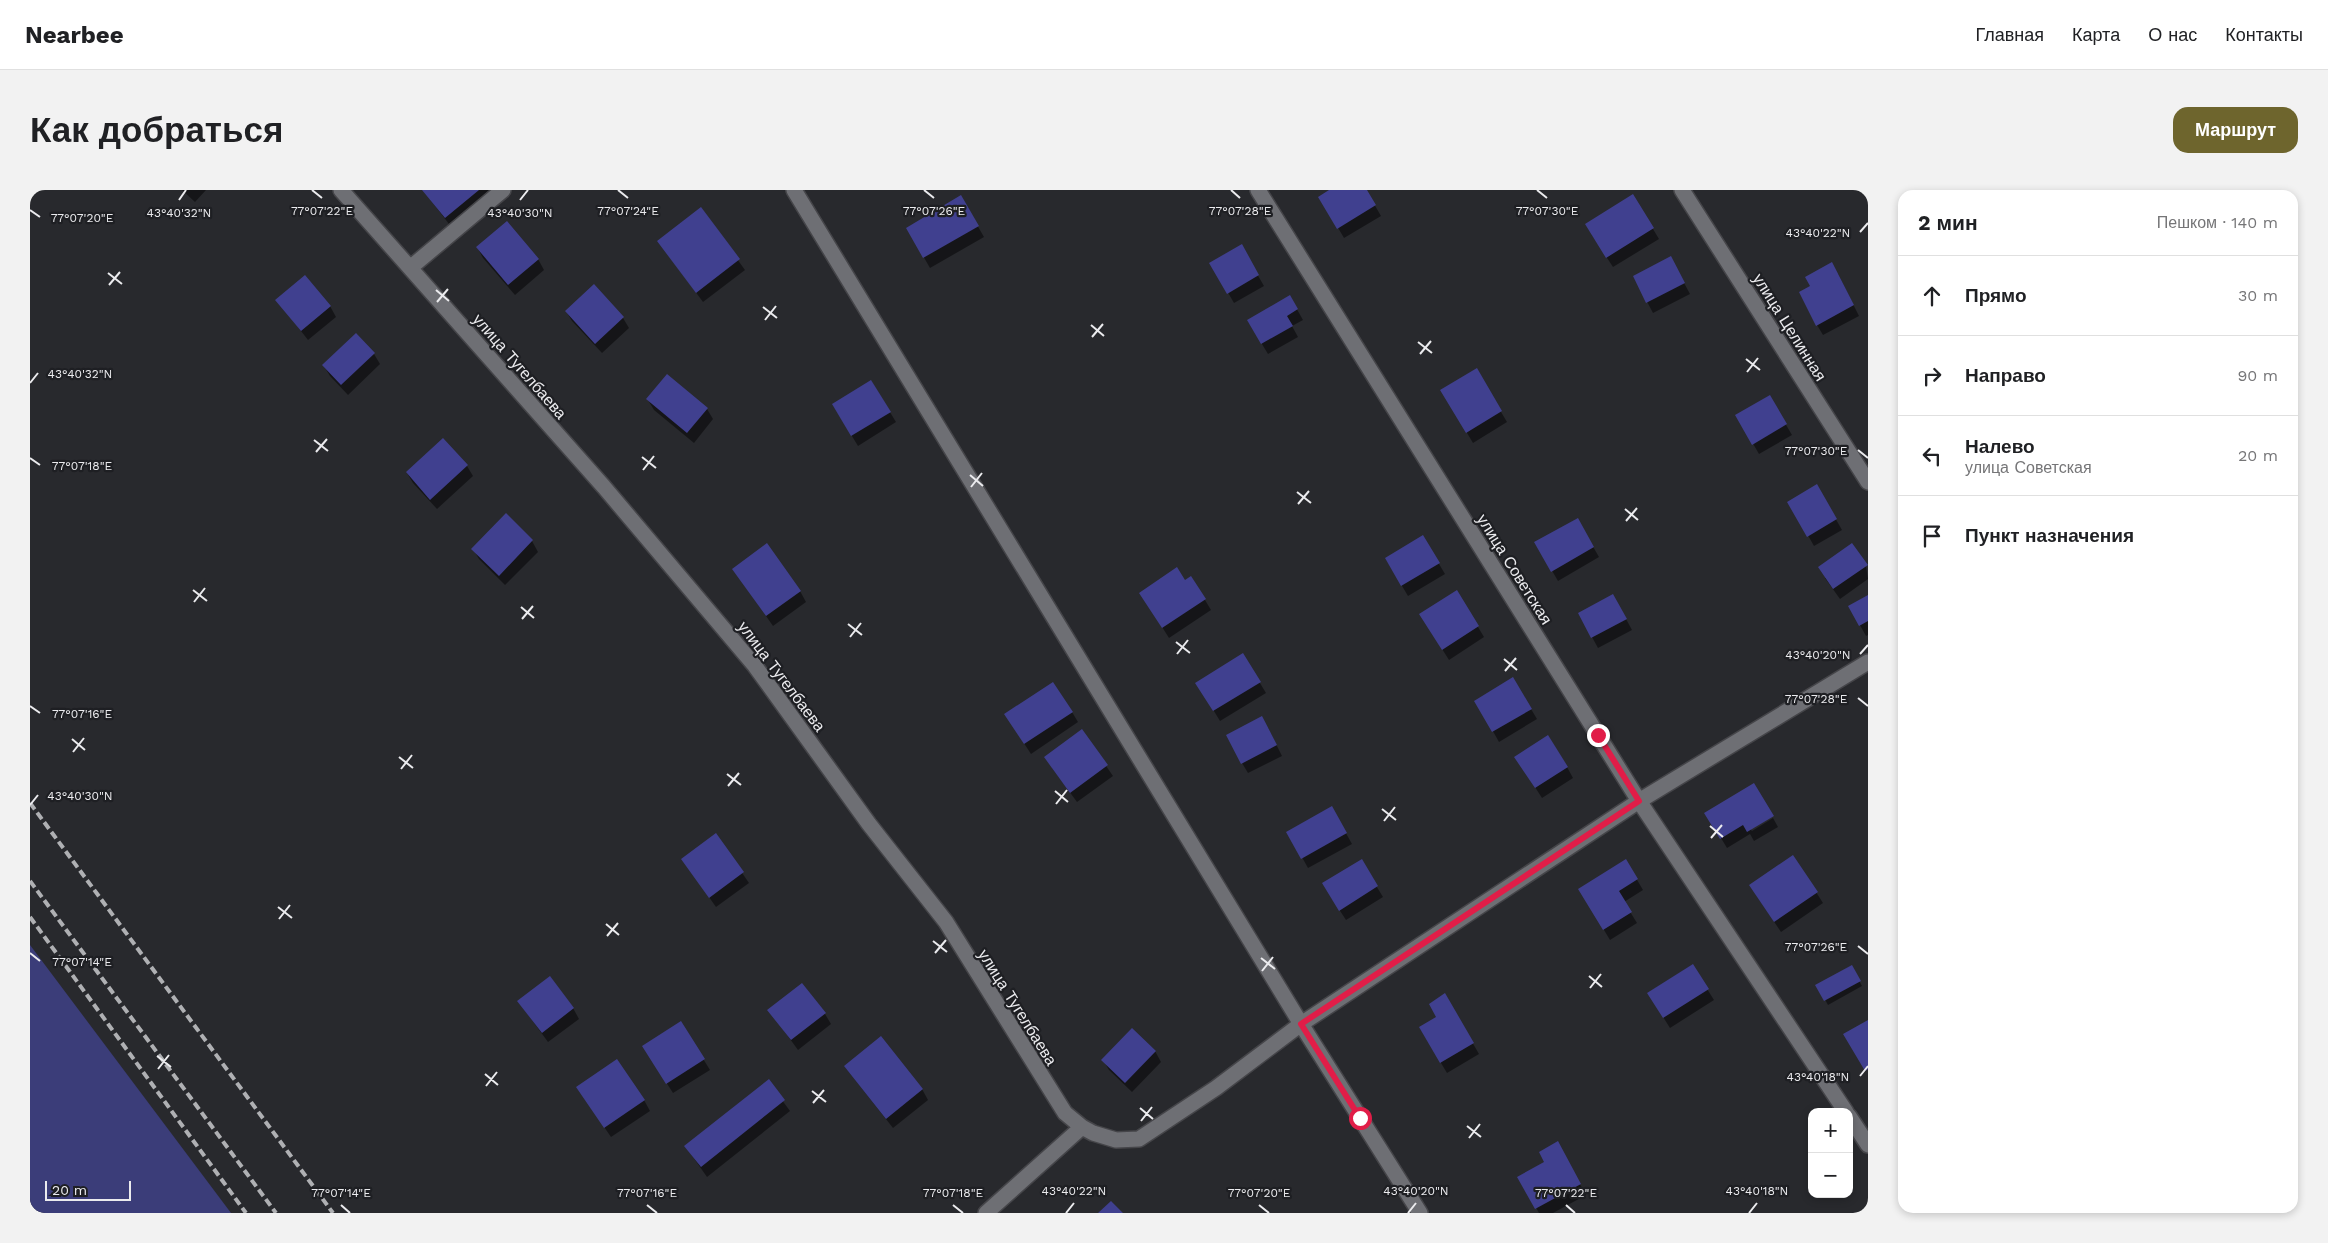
<!DOCTYPE html>
<html lang="ru">
<head>
<meta charset="utf-8">
<style>
	body { margin:0; font-family:"Work Sans",sans-serif; background:#f2f2f2; color:#202124 }
	.controls { position:absolute; right:15px; bottom:15px; display:grid; overflow:hidden; border-radius:10px; box-shadow:0 2px 8px #0003 }
	.controls button { width:45px; height:45px; display:grid; place-items:center; padding:0; border:0; border-bottom:1px solid #e0e0e0; background:#fff; color:#202124; font:25px sans-serif }
	.scale { position:absolute; left:15px; bottom:12px; width:86px; box-sizing:border-box; padding-left:5px; border:2px solid #ebebee; border-top:0; font-size:14px; line-height:18px; white-space:nowrap; color:#ebebee; -webkit-text-stroke:4px #1e1f23; paint-order:stroke }
	.stop { position:absolute; width:15px; height:15px; margin:-11px; border:4px solid #e11d48; border-radius:50%; background:#fff }
	.stop.end { background:#e11d48; border-color:#fff; box-shadow:0 1px 5px #0008 }
	.list { margin:0; padding:0; list-style:none }
	h2 { display:flex; justify-content:space-between; align-items:center; height:65px; margin:0; padding:0 20px; font-size:21px }
	h2 small { font-size:16px; font-weight:400; color:#757577 }
	.list li { display:grid; grid-template-columns:32px 1fr auto; gap:15px; align-items:center; box-sizing:border-box; height:80px; padding:0 20px; border-top:1px solid #e0e0e0 }
	.list b { display:block; font-size:19px; white-space:nowrap }
	.list p { margin:0; font-size:16px; white-space:nowrap; color:#757577 }
	.list em { font-size:16px; font-style:normal; color:#757577 }
	.icon { flex:none; width:28px; height:28px; fill:none; stroke:currentColor; stroke-width:2; stroke-linecap:round; stroke-linejoin:round }
	.map { position:relative; flex:none; width:1838px; height:1023px; overflow:hidden; border-radius:15px }
	header { display:flex; align-items:center; gap:30px; box-sizing:border-box; height:70px; padding:0 25px; background:#fff; border-bottom:1px solid #e0e0e0 }
	header strong { font-size:24px }
	nav { display:flex; gap:28px; margin-inline-start:auto; font-size:18px }
	.intro { display:flex; align-items:center; justify-content:space-between; box-sizing:border-box; height:120px; padding:0 30px }
	h1 { margin:0; font-size:35px }
	.button { padding:12px 22px; border-radius:15px; background:#6e652d; color:#fff; font-size:18px; font-weight:700 }
	main { display:flex; gap:30px; padding:0 30px }
	aside { flex:1; background:#fff; border-radius:15px; box-shadow:0 2px 8px #0003 }
	.map>svg:first-child { display:block }
</style>
</head>
<body>
<header>
<strong>Nearbee</strong>
<nav><a>Главная</a><a>Карта</a><a>О нас</a><a>Контакты</a></nav>
</header>
<div class="intro"><h1>Как добраться</h1><a class="button">Маршрут</a></div>
<main>
<div class="map">
<svg width="1838" height="1023" viewBox="0 0 1838 1023">
	<rect width="100%" height="100%" fill="#28292d"/>
	<!-- green -->
	<path fill="#3b3d79" d="M0,755L201,1023H0Z"/>
	<!-- shadow -->
	<path fill="#0007" d="M152,0H176L165,12Z
		M393,0H462L422,38Z
		M1301,0H1336L1351,26L1314,48L1290,7Z
		M931,7L954,47L900,78L877,38Z
		M671,19L715,80L673,112L628,51Z
		M1623,39L1629,49L1583,77L1562,45Z
		M1211,56L1234,96L1204,113L1181,73Z
		M447,57L508,69L514,80L485,105L453,68Z
		M1646,78L1660,104L1623,123L1604,87Z
		M1808,84L1829,126L1793,145L1787,135Z
		M564,96L593,128L599,138L572,163L542,131L536,121Z
		M1260,107L1273,130L1262,136L1268,147L1238,164L1218,131Z
		M247,110L300,116L306,127L278,150Z
		M344,164L350,174L318,205L300,186L294,176Z
		M1446,180L1477,232L1443,253L1412,201Z
		M841,191L866,232L828,256L803,215Z
		M1739,206L1762,245L1729,264L1707,226Z
		M618,210L677,219L683,229L664,253L624,220Z
		M413,250L437,276L443,286L407,319L383,293L377,283Z
		M1787,296L1812,340L1784,356L1759,312Z
		M476,325L502,351L508,362L475,395L449,369L443,359Z
		M1547,329L1569,367L1528,391L1506,353Z
		M1393,347L1415,384L1378,406L1356,369Z
		M1836,376L1838,389L1810,409L1795,388Z
		M703,379L770,401L776,412L743,436Z
		M1155,391L1175,410L1181,420L1139,448L1117,413Z
		M1427,402L1454,447L1419,470L1397,435Z
		M1838,406V445L1836,446L1820,417Z
		M1589,416L1602,440L1568,458L1562,447Z
		M1213,465L1236,503L1190,531L1173,503Z
		M1483,489L1507,529L1469,552L1446,511Z
		M1042,522L1048,532L1001,564L982,535Z
		M1238,538L1252,566L1218,583L1212,573Z
		M1052,541L1083,586L1047,612L1022,578Z
		M1492,577H1537L1543,588L1512,608Z
		M1724,595L1720,639L1722,641L1743,628L1748,637L1724,651L1720,644L1697,658L1676,623Z
		M1302,618L1322,654L1278,678L1258,642Z
		M686,645L719,693L686,717L652,669Z
		M1763,666L1793,713L1751,742L1726,705Z
		M1331,671L1353,707L1316,730L1299,704Z
		M1596,671L1613,700L1594,712L1607,733L1580,750L1556,710Z
		M1662,775L1684,810L1640,838L1618,803Z
		M1821,776L1832,796L1798,815L1787,795Z
		M1415,805L1449,864L1417,883L1390,838L1408,827Z
		M488,811L543,818L549,829L518,852Z
		M739,820L795,824L801,834L768,860Z
		M651,833L680,880L643,903L620,867Z
		M1125,861L1131,872L1102,902L1079,880L1073,870Z
		M815,877L892,899L898,910L863,938Z
		M738,891L760,921L677,987L656,957Z
		M554,908L614,910L620,921L581,947Z
		M1527,953L1556,1005L1523,1023H1509L1489,987L1516,972Z"/>
	<!-- building -->
	<path fill="#40408f" d="M392,0H449L415,28Z
		M1299,0H1337L1346,15L1307,39L1288,7Z
		M1603,4L1624,38L1576,68L1555,34Z
		M931,5L949,36L893,68L876,38Z
		M671,17L710,69L666,103L627,51Z
		M477,31L509,69L478,95L446,57Z
		M1212,54L1229,85L1197,104L1179,73Z
		M1641,66L1655,93L1616,113L1603,86Z
		M1802,72L1824,115L1786,136L1769,102L1780,96L1775,87Z
		M275,85L301,116L271,141L245,110Z
		M564,94L594,127L565,154L535,121Z
		M1260,105L1268,119L1257,126L1263,136L1231,154L1217,130Z
		M326,143L345,163L311,195L292,175Z
		M1447,178L1472,221L1436,243L1410,200Z
		M637,184L678,218L657,243L616,209Z
		M841,190L861,222L821,246L802,214Z
		M1740,205L1757,234L1722,255L1705,225Z
		M413,248L438,275L400,310L376,282Z
		M1787,294L1807,329L1777,347L1757,312Z
		M476,323L503,350L469,386L441,359Z
		M1548,328L1564,357L1521,382L1504,352Z
		M1393,345L1410,373L1371,396L1355,368Z
		M737,353L771,401L736,426L702,379Z
		M1822,353L1838,375L1803,399L1788,377Z
		M1147,377L1155,390L1161,386L1176,409L1132,438L1109,403Z
		M1427,400L1449,436L1412,460L1389,424Z
		M1583,404L1597,429L1561,448L1548,423Z
		M1838,405V431L1829,436L1818,416Z
		M1213,463L1231,492L1183,521L1165,493Z
		M1483,487L1502,519L1462,542L1444,511Z
		M1023,492L1043,522L994,554L974,524Z
		M1232,526L1247,555L1211,574L1196,545Z
		M1052,539L1078,575L1040,603L1014,567Z
		M1518,545L1538,577L1505,598L1484,567Z
		M1724,593L1744,626L1717,642L1713,635L1690,649L1674,623Z
		M1302,616L1317,643L1271,669L1256,642Z
		M686,643L714,682L679,708L651,669Z
		M1763,665L1788,702L1744,732L1719,695Z
		M1332,669L1348,696L1309,721L1292,693Z
		M1596,669L1608,689L1589,701L1602,722L1573,740L1548,699Z
		M1663,774L1679,799L1633,828L1617,803Z
		M1822,775L1831,791L1794,811L1785,795Z
		M520,786L544,818L512,843L487,811Z
		M772,793L796,823L761,850L737,820Z
		M1415,803L1444,853L1410,873L1389,837L1406,827L1399,814Z
		M1838,830V879L1835,881L1813,844Z
		M651,831L675,869L636,894L612,856Z
		M1102,838L1126,861L1095,893L1071,870Z
		M851,846L893,899L856,929L814,876Z
		M587,869L615,910L574,938L546,897Z
		M739,889L755,910L671,977L654,956Z
		M1528,951L1551,994L1505,1019L1487,987L1514,972L1509,962Z
		M1081,1011L1093,1023H1068Z"/>
	<g fill="none" stroke-linecap="round" stroke-linejoin="round">
		<!-- minor casing -->
		<g stroke="#454549" stroke-width="18">
			<path id="minor" d="M311,0L574,297L725,476L839,634L916,732L1035,923L1052,937L1063,943L1086,950L1109,949L1186,898L1271,834L1609,611L1838,472
				M764,0L1271,834L1390,1023
				M1228,0L1609,611L1816,922
				M1652,0L1838,292
				M380,78L473,0
				M1819,926L1838,955
				M956,1023L1052,937"/>
		</g>
		<!-- minor -->
		<use href="#minor" stroke="#6e6f74" stroke-width="15"/>
		<!-- rail -->
		<path stroke="#afb0b3" stroke-width="4" stroke-dasharray="8 4" stroke-linecap="butt" d="M0,613L303,1023
			M0,691L246,1023
			M0,727L216,1023"/>
	</g>
	<g fill="none" stroke-linecap="round" stroke-linejoin="round">
		<!-- route -->
		<path stroke="#e11d48" stroke-width="6" d="M1330,928L1271,834L1609,611L1568,545"/>
	</g>
	<!-- ticks -->
	<path fill="none" stroke="#ebebee" stroke-width="2" d="M282,0L292,8M588,0L598,8M894,0L904,8M1201,0L1210,8M1507,0L1517,8M149,10L156,0M490,10L498,0M0,20L10,27M1830,42L1838,33M78,83L92,94M79,95L90,82M406,100L419,111M407,112L418,99M733,117L747,128M735,130L746,116M1061,135L1074,146M1062,147L1073,134M1388,152L1402,163M1390,164L1401,151M1716,169L1730,180M1717,182L1728,168M0,193L8,183M284,250L298,261M1828,260L1838,268M286,262L297,249M612,267L626,278M0,268L10,275M613,280L624,266M940,285L953,296M941,297L952,283M1267,302L1281,313M1268,314L1279,301M1595,319L1608,330M1596,331L1607,318M163,400L177,411M164,412L175,398M491,417L504,428M492,429L503,416M818,434L832,445M820,447L831,433M1146,452L1160,463M1147,464L1158,450M1830,464L1838,455M1474,469L1487,480M1475,481L1486,468M1828,508L1838,516M0,516L10,523M42,549L55,560M43,562L54,548M369,567L383,578M371,579L382,565M697,584L711,595M698,596L709,583M1025,601L1038,612M1026,614L1037,600M0,615L8,605M1352,619L1366,630M1354,631L1365,617M1680,636L1693,647M1681,648L1692,635M248,717L262,728M249,729L260,715M576,734L589,745M577,746L588,733M903,751L917,762M1828,756L1838,764M0,763L10,771M905,763L916,750M1231,768L1245,779M1232,781L1243,767M1559,786L1572,797M1560,798L1571,784M127,866L141,877M128,879L139,865M455,884L468,895M1830,886L1838,876M456,896L467,882M782,901L796,912M783,913L794,900M1110,918L1123,929M1111,931L1122,917M1437,936L1451,947M1439,948L1450,934M311,1015L320,1023M617,1015L627,1023M923,1015L933,1023M1229,1015L1239,1023M1536,1015L1545,1023M1036,1023L1044,1013M1378,1023L1386,1013M1719,1023L1727,1013"/>
	<g text-anchor="middle" stroke-width="4.5" stroke-linejoin="round" paint-order="stroke">
		<!-- street labels -->
		<g font-size="16" fill="#ebebee" stroke="#1e1f23">
			<text transform="translate(1760 137) rotate(58)" y="6">улица Целинная</text>
			<text transform="translate(490 176) rotate(49)" y="6">улица Тугелбаева</text>
			<text transform="translate(1485 379) rotate(58)" y="6">улица Советская</text>
			<text transform="translate(752 486) rotate(53)" y="6">улица Тугелбаева</text>
			<text transform="translate(988 817) rotate(58)" y="6">улица Тугелбаева</text>
		</g>
	</g>
	<g font-size="12" text-anchor="middle" fill="#ebebee" stroke="#1e1f23" stroke-width="4.5" stroke-linejoin="round" paint-order="stroke">
		<text x="1517" y="25">77°07'30"E</text>
		<text x="292" y="25">77°07'22"E</text>
		<text x="598" y="25">77°07'24"E</text>
		<text x="904" y="25">77°07'26"E</text>
		<text x="1210" y="25">77°07'28"E</text>
		<text x="149" y="27">43°40'32"N</text>
		<text x="490" y="27">43°40'30"N</text>
		<text x="52" y="32">77°07'20"E</text>
		<text x="1788" y="47">43°40'22"N</text>
		<text x="50" y="188">43°40'32"N</text>
		<text x="1786" y="265">77°07'30"E</text>
		<text x="52" y="280">77°07'18"E</text>
		<text x="1788" y="469">43°40'20"N</text>
		<text x="1786" y="513">77°07'28"E</text>
		<text x="52" y="528">77°07'16"E</text>
		<text x="50" y="610">43°40'30"N</text>
		<text x="1786" y="761">77°07'26"E</text>
		<text x="52" y="776">77°07'14"E</text>
		<text x="1788" y="891">43°40'18"N</text>
		<text x="1044" y="1005">43°40'22"N</text>
		<text x="1386" y="1005">43°40'20"N</text>
		<text x="1727" y="1005">43°40'18"N</text>
		<text x="311" y="1007">77°07'14"E</text>
		<text x="617" y="1007">77°07'16"E</text>
		<text x="923" y="1007">77°07'18"E</text>
		<text x="1229" y="1007">77°07'20"E</text>
		<text x="1536" y="1007">77°07'22"E</text>
	</g>
</svg>
<div class="controls">
<button>+</button>
<button>−</button>
</div>
<div class="scale">20 m</div>
<div class="stop" style="left:1330px;top:928px"></div>
<div class="stop end" style="left:1568px;top:545px"></div>
</div>
<aside>
<h2>2 мин<small>Пешком · 140 m</small></h2>
<ul class="list">
<li><svg class="icon" aria-label="ahead" viewBox="0 0 24 24"><path d="M12 20V5M6 11l6-6 6 6"/></svg><div><b>Прямо</b></div><em>30 m</em></li>
<li><svg class="icon" aria-label="right" viewBox="0 0 24 24"><path d="M7 20v-9h11M14 6l5 5-5 5"/></svg><div><b>Направо</b></div><em>90 m</em></li>
<li><svg class="icon" aria-label="left" viewBox="0 0 24 24"><path d="M17 20v-9H6M10 6l-5 5 5 5"/></svg><div><b>Налево</b><p>улица Советская</p></div><em>20 m</em></li>
<li><svg class="icon" aria-label="arrive" viewBox="0 0 24 24"><path d="M6 21V4h12l-3 4 3 4H6"/></svg><div><b>Пункт назначения</b></div></li>
</ul>
</aside>
</main>
</body>
</html>
